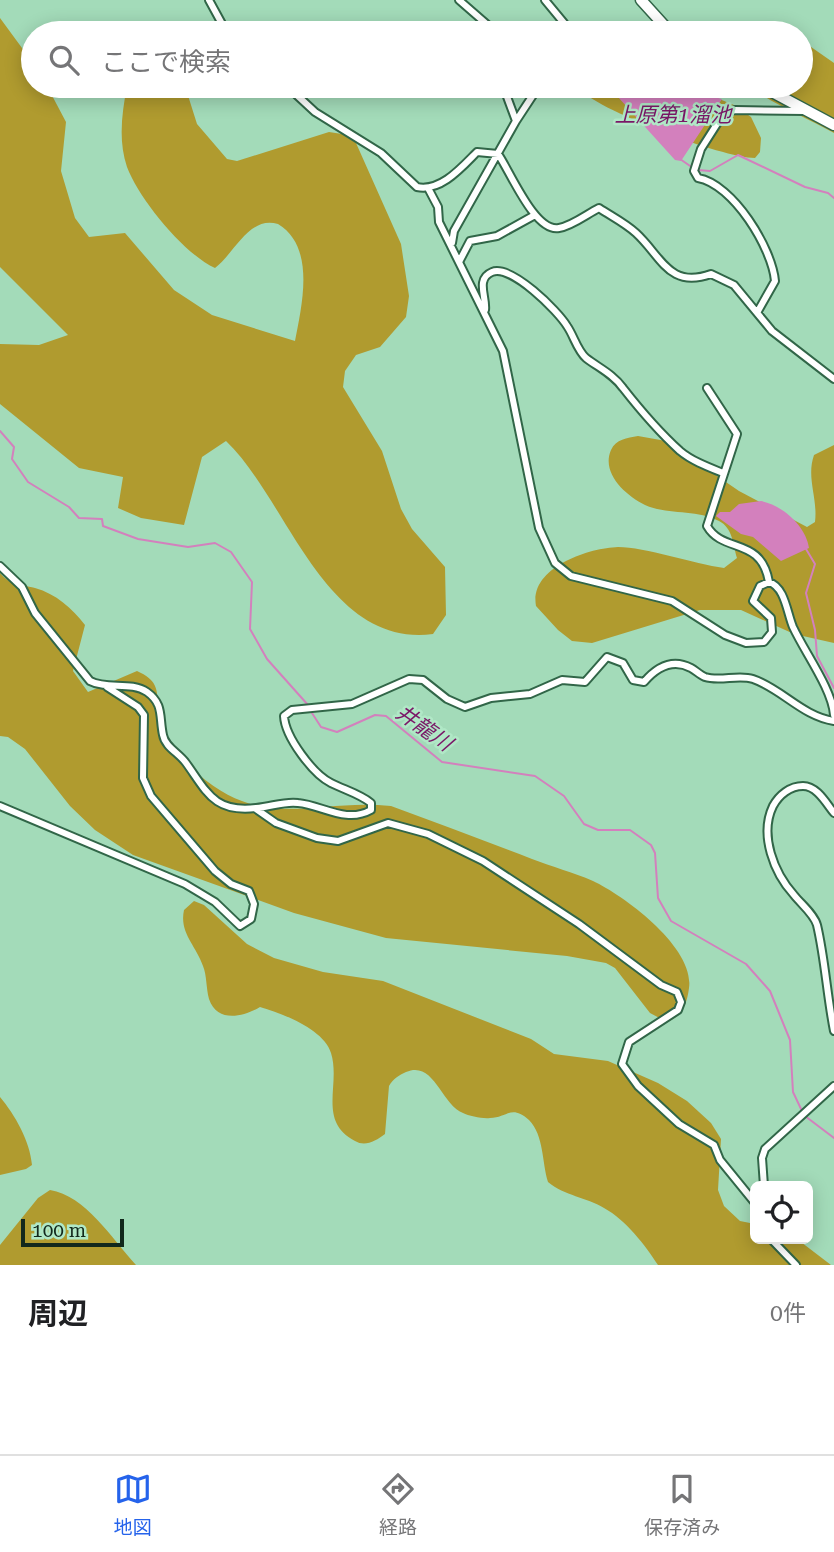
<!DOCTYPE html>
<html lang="ja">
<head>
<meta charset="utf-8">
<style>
	body { margin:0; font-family:"Roboto Serif","Noto Sans JP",serif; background:#f2f2f2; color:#202124 }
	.controls { position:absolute; right:21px; bottom:21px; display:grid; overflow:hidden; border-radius:10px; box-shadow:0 4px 18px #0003 }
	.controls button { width:63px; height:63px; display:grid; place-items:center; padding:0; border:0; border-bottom:2px solid #e0e0e0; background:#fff; color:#202124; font:35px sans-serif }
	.scale { position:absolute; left:21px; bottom:18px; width:103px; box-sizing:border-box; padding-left:7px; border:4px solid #12281c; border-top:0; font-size:19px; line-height:24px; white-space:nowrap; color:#12281c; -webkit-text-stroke:5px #b0e8c6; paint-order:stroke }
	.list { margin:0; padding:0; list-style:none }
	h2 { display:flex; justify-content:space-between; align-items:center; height:91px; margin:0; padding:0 28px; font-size:30px }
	h2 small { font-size:23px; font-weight:400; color:#757577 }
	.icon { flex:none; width:38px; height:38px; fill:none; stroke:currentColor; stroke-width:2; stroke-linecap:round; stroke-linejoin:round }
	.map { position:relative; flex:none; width:834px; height:1265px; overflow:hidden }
	.search { position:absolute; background:#fff; box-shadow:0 4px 18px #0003; left:21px; right:21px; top:21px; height:77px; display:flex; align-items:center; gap:18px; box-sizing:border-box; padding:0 24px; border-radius:38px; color:#757577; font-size:26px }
	.sheet { height:189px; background:#fff }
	nav { display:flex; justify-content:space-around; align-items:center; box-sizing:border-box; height:98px; border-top:2px solid #e0e0e0; background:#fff; font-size:19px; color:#757577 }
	nav a { display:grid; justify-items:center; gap:4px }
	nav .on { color:#2563eb }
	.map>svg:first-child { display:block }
</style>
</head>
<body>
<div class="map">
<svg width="834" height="1265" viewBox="0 0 834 1265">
	<rect width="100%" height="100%" fill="#a3dbb9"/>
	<!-- green -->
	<path fill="#b09b2f" d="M0,18L33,63V86H47L66,122L61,171L75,218L89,237L125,233L174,290L212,315L295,341C302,305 316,247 278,224C249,215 234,254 215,268C184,254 139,199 127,167C118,140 122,113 127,86H185L197,124L227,159L237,161L329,132L342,134L356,143L401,244L409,296L406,317L380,347L356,355L345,371L343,387L382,451L401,509L412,529L445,567L446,615L433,634C325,648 288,500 226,441L202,457L184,525L141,518L118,508L123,477L79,468L0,404V344L39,345L68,335L0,267Z
		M801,40L834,63V133C806,117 774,105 749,86H801Z
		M576,86H687L734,105L751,117L761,138L760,152L755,158C723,158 595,110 576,86Z
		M638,436L666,441L739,491L807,527L815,522C818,498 806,478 814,455L834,445V643L794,634L741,610H700L592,643L572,641L558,630L536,606C529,568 588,548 618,547C645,547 694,564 724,568L737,558C733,545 733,528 719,521C696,509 667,515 645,505C625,495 601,473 611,450C616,439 627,438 638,436Z
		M0,573C11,586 19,584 35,588C56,594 72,608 85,625L73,671L88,692L137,671C169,685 151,702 161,729C168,748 183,761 198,774C265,832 315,798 391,806C438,823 485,841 532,859C552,867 573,872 593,881C625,896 695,948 689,988C687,1004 682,1016 667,1022L650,1013L615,968L606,963L567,956L386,938L294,913L133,855L95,830L70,806L25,749L8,737L0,736Z
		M194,901L204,905L247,944L274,958L323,972L383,981L531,1039L554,1054L608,1061L658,1083L687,1101L711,1123L721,1139L718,1190L724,1206L740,1221L755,1224V1239H797L831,1265H658C645,1245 626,1220 604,1208C586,1197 565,1196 548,1182C542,1163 544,1135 529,1120C511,1104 507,1118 490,1118C483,1119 469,1116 463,1113C441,1104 434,1060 406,1072C399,1075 393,1079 389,1086L385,1134C376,1141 365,1147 355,1141C317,1121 341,1085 331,1053C324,1029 281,1013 260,1007C243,1017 217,1023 209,999C206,988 207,976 203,966C196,945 179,933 184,910Z
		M0,1097C15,1115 30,1141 32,1165L26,1169L0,1175Z
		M50,1190C85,1195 113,1240 136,1265H0V1245L38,1198Z"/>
	<!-- water -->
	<path fill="#d380bd" d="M608,86H690L695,92L722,99L681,161L675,160Z
		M761,501C782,505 806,526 809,548L781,561L753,537L741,534L716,516L720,512H730L739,504Z"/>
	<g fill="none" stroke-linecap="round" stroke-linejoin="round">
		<!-- stream -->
		<path stroke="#d380bd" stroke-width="2" d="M680,159L693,168
			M698,170L710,171L738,155L805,187L828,193L834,198
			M0,431L14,447L12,459L28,482L69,507L79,518L102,519L103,526L138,539L188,547L215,543L231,552L252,582L250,629L267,659L308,705
			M806,549L815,564L806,593L815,630L817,656L834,688
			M310,710L321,727L337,732L375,715L386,716L442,762L535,776L564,796L584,824L598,830H630L651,845L655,853L658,898L671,921L746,964L770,991L790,1040L793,1092L802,1111
			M805,1116L834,1138"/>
		<!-- street casing -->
		<g stroke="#316648" stroke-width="10">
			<path id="street" d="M209,0L227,33
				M459,0L490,27L493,33
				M545,0L564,23L567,33
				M287,86L315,112L381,153L417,187C441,192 462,167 477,152L498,154C510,171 535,233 559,228C572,226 587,214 599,208C611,216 625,223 636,233C662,257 669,289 711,274L734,285L772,331L834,379
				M503,86L516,121
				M428,188L438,207L439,222L503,351L539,528L555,563L571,576L672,601L725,635L746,643L764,642L772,632L771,618L753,601L760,586L769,582C785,587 787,613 793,627C805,653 832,689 834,715
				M452,243L454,231L516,121L539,86
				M459,262L470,241L497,236L535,215
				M485,310C487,298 475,279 492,272C511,264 558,311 567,326C574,336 577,350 586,358C599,368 613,374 623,388C641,411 658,431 680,451C692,461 708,467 723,473
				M758,311L775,281C772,248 733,184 698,178L694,171L701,149L724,113L735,110L805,111
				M707,388L737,434L707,526C723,554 761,536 769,582
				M0,566L22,587L35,613L90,681C107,690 131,681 147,692C164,704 159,717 163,735C165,747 179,753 186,763C207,792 214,813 256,808C271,807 284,801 298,803C322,805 346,824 371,810V803C360,794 345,790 331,783C313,774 285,737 284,716L292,710L352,704L409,679L423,680L447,699L465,707L491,698L530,694L562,680L585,682L607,657L623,663L633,680L644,682C656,668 672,658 691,668C695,670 700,675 705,677C720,682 738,674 753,679C782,689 802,716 834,721
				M0,806L185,884L215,902L240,926L251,919L254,904L249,891L231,884L215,871L151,796L143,778L144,715L138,707L107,687
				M256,809L276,823L317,838L338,841L388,823L428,834L483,861L579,924L661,985L677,992L681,1002L678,1010L629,1042L622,1064L638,1086L679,1124L714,1145L720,1160L755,1203
				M834,813C826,803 817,786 803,786C790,786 779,795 773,806C759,835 774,873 794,895C801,904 814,914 817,925C825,959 827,996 834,1031
				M764,1186L762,1158L765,1149L834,1086
				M771,1239L796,1265"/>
		</g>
		<!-- primary casing -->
		<g stroke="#316648" stroke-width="13">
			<path id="primary" d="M641,0L671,33
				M761,86L834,125"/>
		</g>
		<!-- street -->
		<use href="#street" stroke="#fff" stroke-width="6"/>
		<!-- primary -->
		<use href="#primary" stroke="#fff" stroke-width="10"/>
	</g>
	<g text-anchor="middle" stroke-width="5" stroke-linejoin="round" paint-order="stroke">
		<!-- water labels -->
		<g font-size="21" font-style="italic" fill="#7a1767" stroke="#b0e8c6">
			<text x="673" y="122">上原第1溜池</text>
			<text transform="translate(424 728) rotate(35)" y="7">井龍川</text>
		</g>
	</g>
</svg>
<div class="controls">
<button><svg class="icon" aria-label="locate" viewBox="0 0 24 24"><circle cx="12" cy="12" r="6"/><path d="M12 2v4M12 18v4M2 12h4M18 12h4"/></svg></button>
</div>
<div class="scale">100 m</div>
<div class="search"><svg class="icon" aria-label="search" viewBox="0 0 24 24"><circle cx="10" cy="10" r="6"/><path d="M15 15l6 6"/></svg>ここで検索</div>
</div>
<section class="sheet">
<h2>周辺<small>0件</small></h2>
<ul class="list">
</ul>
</section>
<nav>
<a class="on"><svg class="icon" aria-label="map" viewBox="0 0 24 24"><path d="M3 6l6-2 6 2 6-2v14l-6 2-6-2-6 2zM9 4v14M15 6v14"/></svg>地図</a>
<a><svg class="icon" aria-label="directions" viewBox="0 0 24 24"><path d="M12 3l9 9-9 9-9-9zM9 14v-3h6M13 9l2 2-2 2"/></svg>経路</a>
<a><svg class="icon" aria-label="saved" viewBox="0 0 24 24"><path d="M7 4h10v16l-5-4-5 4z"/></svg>保存済み</a>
</nav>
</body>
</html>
